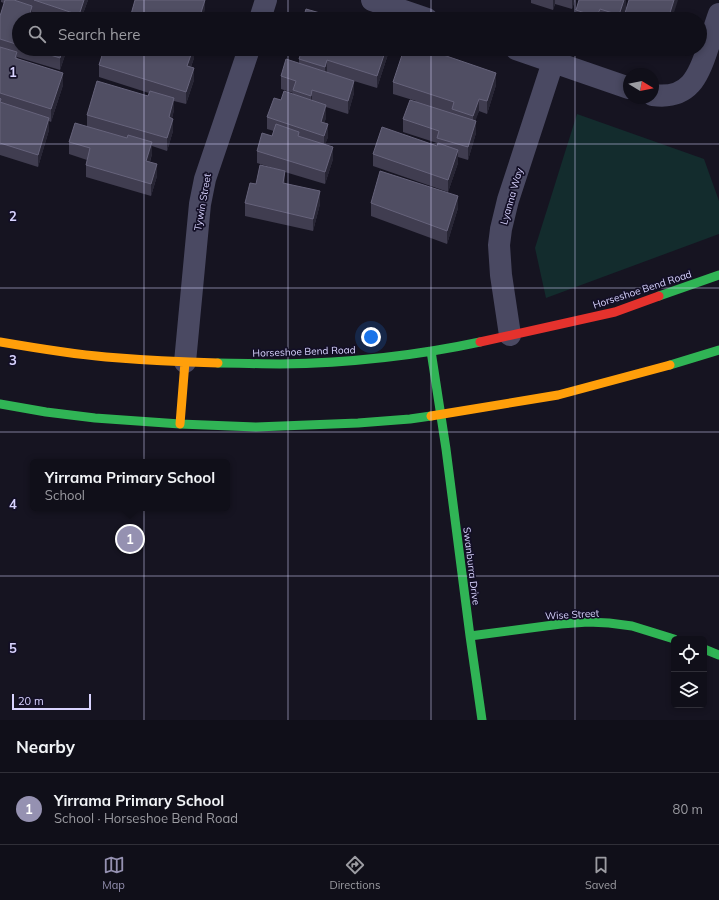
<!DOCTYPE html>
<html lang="en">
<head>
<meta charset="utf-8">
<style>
	body { margin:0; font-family:Mulish,sans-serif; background:#1e1d26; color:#f1f3f6 }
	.controls { position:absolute; right:12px; bottom:12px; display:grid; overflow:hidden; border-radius:6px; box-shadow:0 2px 6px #0003 }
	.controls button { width:36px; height:36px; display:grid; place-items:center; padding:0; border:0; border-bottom:1px solid #302f38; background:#100f19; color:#f1f3f6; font:20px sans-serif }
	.compass { position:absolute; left:623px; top:68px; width:36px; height:36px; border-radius:50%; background:#100f19; box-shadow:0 2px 6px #0003; rotate:100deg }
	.scale { position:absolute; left:12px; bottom:10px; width:79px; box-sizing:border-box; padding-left:4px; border:2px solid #d9d4ff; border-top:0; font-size:11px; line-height:14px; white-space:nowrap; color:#d9d4ff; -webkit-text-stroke:3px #130f26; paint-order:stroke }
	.you { position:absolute; left:371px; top:337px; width:14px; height:14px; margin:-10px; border:3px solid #fff; border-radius:50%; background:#1a73e8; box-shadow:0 0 0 6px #1a73e833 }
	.badge { display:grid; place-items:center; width:26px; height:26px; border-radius:50%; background:#9591b1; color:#fff; font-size:13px; font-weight:700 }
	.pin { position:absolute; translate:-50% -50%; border:2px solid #fff; box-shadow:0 1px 4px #0006 }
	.popup { position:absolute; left:30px; top:459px; width:200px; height:52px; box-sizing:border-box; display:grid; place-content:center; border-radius:6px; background:#100f19; filter:drop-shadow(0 1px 3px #0005); font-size:13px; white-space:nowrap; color:#9c9ca2 }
	.popup b { font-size:15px; color:#f1f3f6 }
	.popup::after { content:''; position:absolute; left:50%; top:100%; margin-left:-8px; border:8px solid transparent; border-top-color:#100f19 }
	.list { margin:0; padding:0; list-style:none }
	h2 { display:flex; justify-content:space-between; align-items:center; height:52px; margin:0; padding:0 16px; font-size:17px }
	h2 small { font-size:13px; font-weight:400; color:#9c9ca2 }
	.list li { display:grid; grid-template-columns:26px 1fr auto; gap:12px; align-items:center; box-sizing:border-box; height:72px; padding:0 16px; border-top:1px solid #302f38 }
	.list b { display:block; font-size:15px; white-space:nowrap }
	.list p { margin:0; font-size:13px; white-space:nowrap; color:#9c9ca2 }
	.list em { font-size:13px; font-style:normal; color:#9c9ca2 }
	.icon { flex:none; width:22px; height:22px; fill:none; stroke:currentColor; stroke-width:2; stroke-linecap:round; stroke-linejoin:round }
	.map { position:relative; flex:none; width:719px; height:720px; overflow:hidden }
	.search { position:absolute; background:#100f19; box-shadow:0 2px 6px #0003; left:12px; right:12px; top:12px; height:44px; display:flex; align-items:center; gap:10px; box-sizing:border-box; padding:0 14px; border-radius:22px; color:#9c9ca2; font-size:15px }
	.sheet { height:124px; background:#100f19 }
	nav { display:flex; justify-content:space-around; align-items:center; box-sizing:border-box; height:56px; border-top:1px solid #302f38; background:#100f19; font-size:11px; color:#9c9ca2 }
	nav a { display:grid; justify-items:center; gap:2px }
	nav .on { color:#9591b1 }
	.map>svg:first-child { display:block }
</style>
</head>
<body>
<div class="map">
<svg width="719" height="720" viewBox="0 0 719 720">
	<rect width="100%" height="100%" fill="#161421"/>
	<!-- green -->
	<path fill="#132c2d" d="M577,114L704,159L719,201V234L546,298L535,248Z"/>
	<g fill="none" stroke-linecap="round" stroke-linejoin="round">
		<!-- street -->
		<path stroke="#4a4962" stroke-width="22" d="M372,0L427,19
			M260,19L266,0
			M516,49L629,88
			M653,95C689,100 699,76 708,47C712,36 715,25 719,14
			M510,335L501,275L499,245L501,229L508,200L553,62
			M185,362L200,204L205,179L249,49"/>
		<!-- fast -->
		<path stroke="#30b455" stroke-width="9" d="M659,296L719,275
			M431,351L446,449L470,636L482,720
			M218,363C239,363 259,364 280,364C347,363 415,356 480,342
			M670,365L719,350
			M0,404L46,412L95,418L180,424L256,427L358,423L410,419L431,416
			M470,636L561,624L588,622L609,623L632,626L674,639
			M704,649L719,655"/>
		<!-- slow -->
		<path stroke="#ff9f0a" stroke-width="9" d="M0,342C35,348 70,354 106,357C143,360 181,362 218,363
			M431,416L558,395L670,365
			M180,424L185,362"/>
		<!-- jam -->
		<path stroke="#e5322d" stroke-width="9" d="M480,342L615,312L659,296"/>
	</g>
	<!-- wall -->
	<path fill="#403d50" d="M1,0H88L81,19H54L32,12L19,19V49H67L60,70L17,57V58L63,85L51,122L49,121V130L38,167L0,155V16L4,3L1,2Z
		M531,0H575L572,9L555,4L553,10L531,3Z
		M626,0V7L622,19H576V10Z
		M625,13L672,19H625Z
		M104,49H198L197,52L194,51V58L191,67L194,80L186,104L174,101V110L172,118L173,131L167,151L152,146V154L150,162L157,176L151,196L86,177V165L87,160L69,154V142L87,126V115L148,96L149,93L99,77V65Z
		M298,49H389V51L377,88L354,81V93L348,114L326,107V118L324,123L328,137L325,144L333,159L325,184L285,172V183L320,204L313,231L245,216V203L256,184L276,169L257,163V151L272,136L274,131L267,129V117L281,100L293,94V93L281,89V76L299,63V59L302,50Z
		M393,82L496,85L487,114L479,111L475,120L476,133L468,160L458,157V163L448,192L373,166V154L437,146V143L403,132V119L416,101L393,94Z
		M371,203L458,208L447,244L371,216Z"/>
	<!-- shaded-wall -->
	<path fill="#282635" d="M84,0H88L81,19H79V15Z
		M205,0V10L202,19H199Z
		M553,0H555V4L553,10Z
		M572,0H575L572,9Z
		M624,0H626V7L622,19H619V15Z
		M674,0H678L672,19H668Z
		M32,6V18L30,14Z
		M600,9V19H597V17Z
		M63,49H67L60,70V58Z
		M193,49H194V58L187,78V66Z
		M386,49H389V51L377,88V76Z
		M327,60V73L325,79V67Z
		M194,68V80L186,104V92Z
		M63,73V85L51,122V109Z
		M496,73V85L487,114V101Z
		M354,81V93L348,114V101Z
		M312,90V103L311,108V96Z
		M174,98V110L169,130V117Z
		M479,99V111L473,128V116Z
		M326,105V118L321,134V122Z
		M49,118V130L38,167V155Z
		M173,119V131L167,151V138Z
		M476,121V133L468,160V147Z
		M328,124V137L324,148V136Z
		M152,142V154L146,173V161Z
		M333,147V159L325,184V172Z
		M458,150V163L448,192V180Z
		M157,164V176L151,196V184Z
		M285,171V184L283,183Z
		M320,191V204L313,231V219Z
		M458,196V208L447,244V231Z"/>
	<!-- building -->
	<path fill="#504e63" stroke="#66637b" d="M5,0H14L32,6L30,14L46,19H19V45L0,39V16Z
		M34,0H84L79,15Z
		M135,0H205L199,19H132L130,18Z
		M579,0H624L619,15L600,9L597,17L576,10Z
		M629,0H674L668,19H642L625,13Z
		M306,9L327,15L326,19H303Z
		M0,47L17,52L15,58L63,73L51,109L0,93Z
		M31,49H63L60,58Z
		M104,49H193L187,66L194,68L186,92L99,65Z
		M302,49H386L377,76L327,60L325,67L299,59Z
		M404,49H426L496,73L487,101L479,99L473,116L452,109L454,102L393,82Z
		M286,59L354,81L348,101L312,90L311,96L293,90L296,81L281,76Z
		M97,81L148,96L150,91L174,98L169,117L173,119L167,138L87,115Z
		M284,91L326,105L321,122L328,124L324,136L267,117L274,98L281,100Z
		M0,98L1,99L0,102L49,118L38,155L0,143Z
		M410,100L476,121L468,147L437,138L439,131L403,119Z
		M75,123L127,138L128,135L152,142L146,161L157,164L151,184L86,165L90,148L69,142Z
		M276,124L299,132L298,136L333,147L325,172L257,151L262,133L272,136Z
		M382,127L437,146L438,143L458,150L448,180L373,154Z
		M260,165L285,171L283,183L320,191L313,219L245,203L250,183L256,184Z
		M380,171L458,196L447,231L371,203Z"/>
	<!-- grid -->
	<path fill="none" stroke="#d9d4ff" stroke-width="1" stroke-opacity="0.55" d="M144,0V19M288,0V19M431,0V19M575,0V19M144,49V720M288,49V720M431,49V720M575,49V720M0,144H719M0,288H719M0,432H719M0,576H719"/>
	<g text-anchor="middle" stroke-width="3.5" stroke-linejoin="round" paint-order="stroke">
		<!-- street labels -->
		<g font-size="10" fill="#d9d4ff" stroke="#130f26">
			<text transform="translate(511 196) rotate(-74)" y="4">Lyanna Way</text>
			<text transform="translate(202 202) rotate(-80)" y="4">Tywin Street</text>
			<text transform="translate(642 289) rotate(-18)" y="4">Horseshoe Bend Road</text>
			<text transform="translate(304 351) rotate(-2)" y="4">Horseshoe Bend Road</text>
			<text transform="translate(472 566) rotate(83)" y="4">Swanburra Drive</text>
			<text transform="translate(572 614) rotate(-3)" y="4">Wise Street</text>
		</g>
	</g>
	<g font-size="13" text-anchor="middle" font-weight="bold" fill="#d9d4ff" stroke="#130f26" stroke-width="3.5" stroke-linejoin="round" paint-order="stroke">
		<text x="13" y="77">1</text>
		<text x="13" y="221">2</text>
		<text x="13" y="365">3</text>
		<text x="13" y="509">4</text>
		<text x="13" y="653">5</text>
	</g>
</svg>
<div class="controls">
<button><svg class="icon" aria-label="locate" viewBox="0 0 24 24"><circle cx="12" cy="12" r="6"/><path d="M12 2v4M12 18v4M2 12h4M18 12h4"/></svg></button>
<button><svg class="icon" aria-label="layers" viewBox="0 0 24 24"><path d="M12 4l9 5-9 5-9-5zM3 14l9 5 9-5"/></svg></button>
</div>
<svg class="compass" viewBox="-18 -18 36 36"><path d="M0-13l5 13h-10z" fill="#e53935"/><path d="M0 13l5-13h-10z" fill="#9c9ca2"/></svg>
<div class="scale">20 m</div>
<div class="you"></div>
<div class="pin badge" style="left:130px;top:539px">1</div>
<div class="popup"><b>Yirrama Primary School</b>School</div>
<div class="search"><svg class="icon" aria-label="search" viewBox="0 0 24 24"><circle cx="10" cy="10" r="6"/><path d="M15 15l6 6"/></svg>Search here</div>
</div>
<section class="sheet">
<h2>Nearby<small></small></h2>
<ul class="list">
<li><span class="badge">1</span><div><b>Yirrama Primary School</b><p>School · Horseshoe Bend Road</p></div><em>80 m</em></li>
</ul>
</section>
<nav>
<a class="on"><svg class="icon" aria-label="map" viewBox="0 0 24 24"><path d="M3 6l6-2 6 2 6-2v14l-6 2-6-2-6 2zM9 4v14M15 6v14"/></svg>Map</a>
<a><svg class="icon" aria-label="directions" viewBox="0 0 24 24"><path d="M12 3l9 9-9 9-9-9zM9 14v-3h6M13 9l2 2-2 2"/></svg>Directions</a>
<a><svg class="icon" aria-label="saved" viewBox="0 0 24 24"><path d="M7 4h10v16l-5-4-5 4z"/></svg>Saved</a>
</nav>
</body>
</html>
